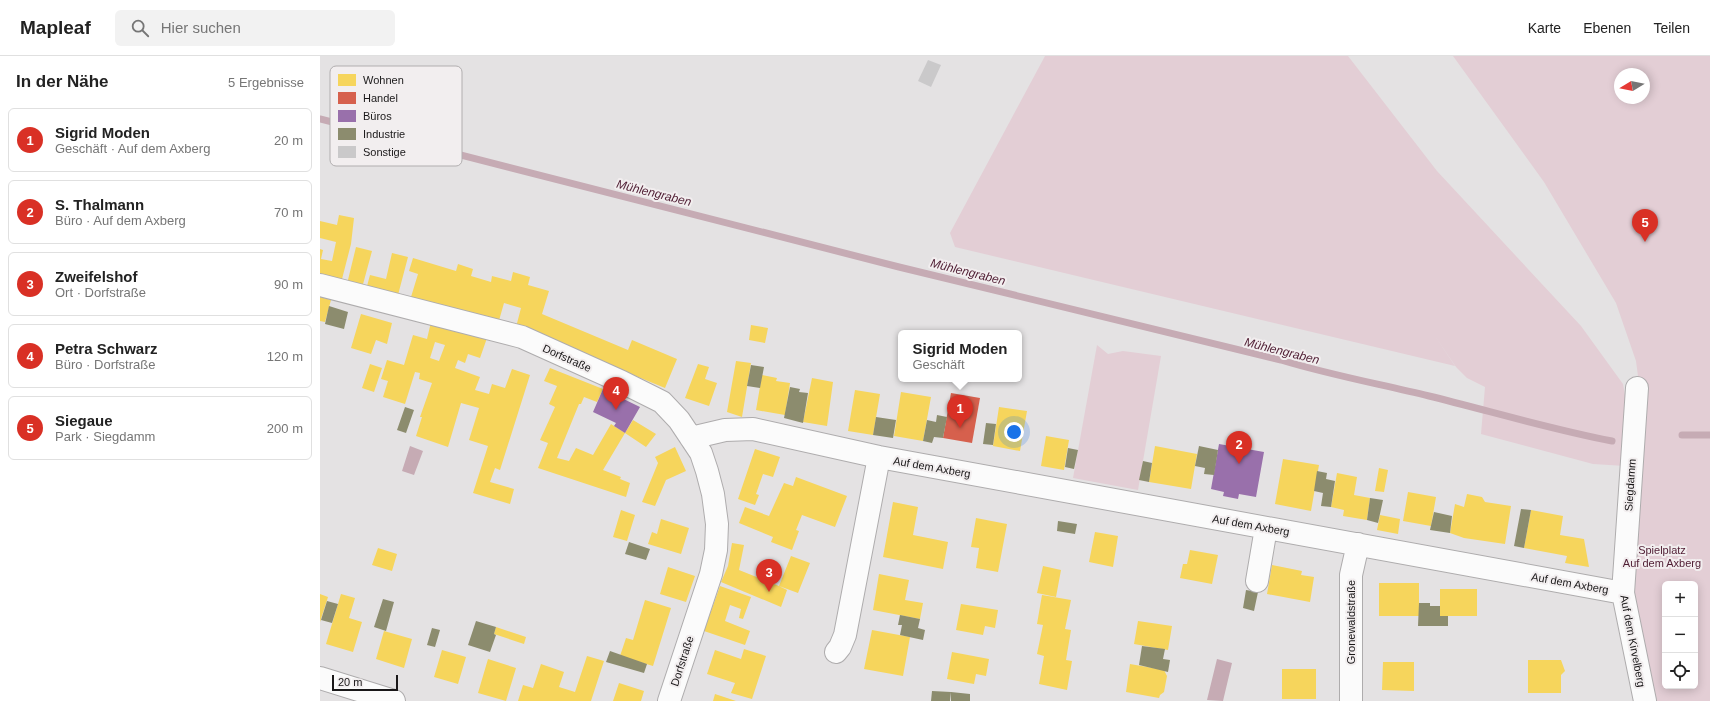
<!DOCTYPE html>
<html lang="de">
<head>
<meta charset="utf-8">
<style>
	body { margin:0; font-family:Helvetica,sans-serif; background:#f2f2f2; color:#222 }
	.controls { position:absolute; right:12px; bottom:12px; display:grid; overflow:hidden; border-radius:6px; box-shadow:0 2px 10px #0003 }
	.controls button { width:36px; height:36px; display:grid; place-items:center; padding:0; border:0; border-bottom:1px solid #e0e0e0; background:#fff; color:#222; font:20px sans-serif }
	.compass { position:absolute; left:1294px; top:12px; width:36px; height:36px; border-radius:50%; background:#fff; box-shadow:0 2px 10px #0003; rotate:260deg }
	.scale { position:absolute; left:12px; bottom:10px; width:66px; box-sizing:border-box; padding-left:4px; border:2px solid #1a1819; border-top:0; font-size:11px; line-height:14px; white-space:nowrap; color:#1a1819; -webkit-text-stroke:3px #f2eeef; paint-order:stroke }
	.you { position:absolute; left:694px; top:376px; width:14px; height:14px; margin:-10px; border:3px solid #fff; border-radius:50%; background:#1a73e8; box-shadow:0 0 0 6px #1a73e833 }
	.badge { display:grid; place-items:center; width:26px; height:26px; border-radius:50%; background:#d93025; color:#fff; font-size:13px; font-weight:700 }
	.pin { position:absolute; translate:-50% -33px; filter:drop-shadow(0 1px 2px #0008) }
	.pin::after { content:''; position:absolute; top:21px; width:14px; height:12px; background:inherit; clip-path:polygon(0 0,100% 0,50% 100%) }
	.popup { position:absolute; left:578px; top:274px; width:124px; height:52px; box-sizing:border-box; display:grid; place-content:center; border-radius:6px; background:#fff; filter:drop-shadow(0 1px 3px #0005); font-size:13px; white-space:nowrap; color:#767676 }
	.popup b { font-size:15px; color:#222 }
	.popup::after { content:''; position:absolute; left:50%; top:100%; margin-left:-8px; border:8px solid transparent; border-top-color:#fff }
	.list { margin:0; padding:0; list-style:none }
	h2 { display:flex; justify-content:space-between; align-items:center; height:52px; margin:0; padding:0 16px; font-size:17px }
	h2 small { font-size:13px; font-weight:400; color:#767676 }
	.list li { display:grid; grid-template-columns:26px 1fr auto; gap:12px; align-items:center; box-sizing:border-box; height:64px; margin:0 8px 8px; padding:0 8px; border:1px solid #e0e0e0; border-radius:6px }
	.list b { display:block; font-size:15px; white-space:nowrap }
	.list p { margin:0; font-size:13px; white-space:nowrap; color:#767676 }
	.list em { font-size:13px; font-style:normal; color:#767676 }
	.icon { flex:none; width:22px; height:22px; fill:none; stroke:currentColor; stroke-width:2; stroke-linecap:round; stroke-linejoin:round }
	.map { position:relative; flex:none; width:1390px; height:645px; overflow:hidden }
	header { display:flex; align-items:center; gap:24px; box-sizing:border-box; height:56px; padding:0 20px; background:#fff; border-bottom:1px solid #e0e0e0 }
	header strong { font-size:19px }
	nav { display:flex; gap:22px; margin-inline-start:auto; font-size:14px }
	.search { width:280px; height:36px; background:#f2f2f2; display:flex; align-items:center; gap:10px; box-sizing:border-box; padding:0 14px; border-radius:6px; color:#767676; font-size:15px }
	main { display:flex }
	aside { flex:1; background:#fff }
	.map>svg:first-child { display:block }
</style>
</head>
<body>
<header>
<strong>Mapleaf</strong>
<div class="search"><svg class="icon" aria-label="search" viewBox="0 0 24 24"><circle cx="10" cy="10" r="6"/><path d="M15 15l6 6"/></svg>Hier suchen</div>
<nav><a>Karte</a><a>Ebenen</a><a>Teilen</a></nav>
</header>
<main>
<aside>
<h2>In der Nähe<small>5 Ergebnisse</small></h2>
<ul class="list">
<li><span class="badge">1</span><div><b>Sigrid Moden</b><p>Geschäft · Auf dem Axberg</p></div><em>20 m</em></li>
<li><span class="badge">2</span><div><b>S. Thalmann</b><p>Büro · Auf dem Axberg</p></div><em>70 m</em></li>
<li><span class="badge">3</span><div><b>Zweifelshof</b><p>Ort · Dorfstraße</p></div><em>90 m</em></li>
<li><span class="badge">4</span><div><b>Petra Schwarz</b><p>Büro · Dorfstraße</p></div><em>120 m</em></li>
<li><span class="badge">5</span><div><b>Siegaue</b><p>Park · Siegdamm</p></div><em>200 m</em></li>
</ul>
</aside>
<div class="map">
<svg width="1390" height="645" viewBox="0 0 1390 645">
	<rect width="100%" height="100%" fill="#e4e2e3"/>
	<!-- green -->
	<path fill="#e3ced5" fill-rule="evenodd" d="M725,0H951L953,3L951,0H1028L1117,115L1261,270L1303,328L1309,362L1305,410L1273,408L1161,378L1165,331L1147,322L1136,311L1115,280L1135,310L635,191L630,177Z
		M1133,0H1390V645H1332L1313,541L1322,350L1316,305L1296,247L1224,126ZM1300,18H1324V42H1300ZM1345,528H1375V630H1345Z
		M777,289L788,298L803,295L841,300L818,434L753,422Z"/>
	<!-- water -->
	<path fill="#c6abb4" d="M90,390L103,395L94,419L82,415Z
		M897,603L912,607L903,645L887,644Z"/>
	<!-- homes -->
	<path fill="#f6d55c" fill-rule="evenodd" d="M19,159L34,162L31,188L21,227L0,220V193L3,194L1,203L12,205L16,186L0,182V165L17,169Z
		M36,191L52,195L42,232L27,228Z
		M72,197L88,201L78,239L47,230L50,219L66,223Z
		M93,202L136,215L138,208L153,213L151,220L171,226L172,220L191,225L193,216L210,221L208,229L229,235L222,258L308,294L312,284L357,303L345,332L196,271L201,252L184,247L178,268L91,241L98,218L89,215Z
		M0,241L11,244L5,266L0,265Z
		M41,258L72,267L67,288L56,284L51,298L31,292Z
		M111,266L167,282L160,302L148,298L145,307L138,304L135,312L160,321L155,334L169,338L172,328L185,332L192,313L210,319L180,414L175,412L170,426L194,433L190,448L153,437L168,390L149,384L159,352L141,347L128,391L96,380L102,361H100L112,327L99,323L100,317L95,316L85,348L63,341L68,325L61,323L67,304L84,309L93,279L107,283ZM115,286L125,289L119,305L110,302Z
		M431,269L448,272L445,287L429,284Z
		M416,305L431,307L422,361L407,356Z
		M50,308L62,312L54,336L42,332Z
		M378,308L389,311L385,323L397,327L389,350L365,342Z
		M230,312L283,333L277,346L264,341L261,348H259L237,402L249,405L256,392L273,399L291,368L305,377L313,364L336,378L326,391L305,377L283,414L301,421L300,423L310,427L306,441L218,412L228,387L220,384L235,351L229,348L237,330L224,325Z
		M442,319L457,322L456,325L470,327L465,359L436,354Z
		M492,322L513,326L507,370L483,366Z
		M535,334L560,338L553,379L528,375Z
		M581,336L611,341L603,385L574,380Z
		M679,351L707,355L700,395L673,390Z
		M726,380L749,384L744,414L721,410Z
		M835,390L877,398L871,433L829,426Z
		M355,391L366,415L346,424L335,450L322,446L338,407L335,401Z
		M435,393L460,401L453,421L443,418L436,438L439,439L435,449L418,443Z
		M963,403L999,409L991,455L955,448Z
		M1059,412L1068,414L1064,436L1055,435Z
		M1017,417L1037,421L1034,439L1050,442L1047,464L1023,460L1024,454L1011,451Z
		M476,421L527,440L515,471L482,459L476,474L479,475L472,494L451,486L453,481L419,467L425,451L449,460L464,427L473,430Z
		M1088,436L1116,441L1111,470L1083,465Z
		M1147,438L1162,441L1165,446L1191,450L1185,488L1144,482L1130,477L1135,448L1144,451Z
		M573,446L598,451L593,479L628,486L623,513L563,501Z
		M301,454L315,459L307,485L293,481Z
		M1211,454L1243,460L1240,479L1264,483L1269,511L1245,507L1247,500L1204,492Z
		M1060,459L1080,463L1078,478L1057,474Z
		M656,462L687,468L678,516L656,512L659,492L651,491Z
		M341,463L369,472L361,498L328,488L332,476L337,478Z
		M775,476L798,480L793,511L769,506Z
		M412,487L424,489L419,514L459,530L471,500L490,507L478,537L459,530L467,534L461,551L401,526L408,510Z
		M58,492L77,498L72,515L52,509Z
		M870,494L898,499L892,528L860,522L863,508H867Z
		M952,509L982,515L981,519L994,521L990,546L947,538Z
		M723,510L741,514L736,541L717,537Z
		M348,511L375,520L366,546L340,538Z
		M559,518L589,524L585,544L603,547L600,563L553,554Z
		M1059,527H1099V560H1059Z
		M400,530L431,541L423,563L419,562L421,553L410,549L405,565L430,575L425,589L384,575Z
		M1120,533H1157V560H1120Z
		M0,538L8,541L0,566Z
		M21,538L35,542L29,562L42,566L33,596L6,588Z
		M722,539L751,544L745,573L751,574L746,604L752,605L747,634L719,628L724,600L717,598L723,569L717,568Z
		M325,544L351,552L333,610L300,600L306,582L313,584Z
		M641,548L678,554L675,572L665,570L663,579L636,574Z
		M818,565L852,570L848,594L814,588Z
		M176,571L206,581L204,588L174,578Z
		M552,574L590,581L583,620L544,613Z
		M64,575L92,583L84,612L56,603Z
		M424,593L446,600L432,643L411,637L415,627L387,618L395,594L421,603Z
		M122,594L146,601L138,628L114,621Z
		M632,596L669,603L666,620L656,618L654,628L627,623Z
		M267,600L284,605L271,645H198L203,629L213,632L221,608L244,616L239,631L255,636Z
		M168,603L196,612L186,645L158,637Z
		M1208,604H1241L1245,615L1241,619V637H1208Z
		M1063,606H1094V635L1062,634Z
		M810,608L844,614L847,620L844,636L840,639L839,642L806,636Z
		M962,613H996V643H962Z
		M299,627L324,635L321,645H293Z
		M395,638L416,645H393Z"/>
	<!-- shops -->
	<path fill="#d6604d" d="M631,337L660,342L652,387L623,382Z"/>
	<!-- offices -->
	<path fill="#9970ab" d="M283,333L320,351L305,377L294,370L296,367L273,356Z
		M899,388L944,396L936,441L919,438L918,443L903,440L904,436L891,433Z"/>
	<!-- industry -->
	<path fill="#8c8c6e" d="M9,250L28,256L24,273L5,268Z
		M431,309L444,311L440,332L427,330Z
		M470,331L480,333L479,336L488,337L483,367L464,362Z
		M85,351L94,354L86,377L77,374Z
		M617,359L627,361L623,382L614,381L612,387L603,385L607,364L616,366Z
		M556,361L576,364L573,382L553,379Z
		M666,367L676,368L673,389L663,388Z
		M879,390L898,394L894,419L884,418L885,412L875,410Z
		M748,392L758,394L754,413L745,411Z
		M823,405L832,407L829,426L819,424Z
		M997,415L1007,417L1006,423L1015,425L1011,451L1001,450L1003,437L994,435Z
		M1050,442L1063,444L1058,467L1047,464Z
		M1201,453L1211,454L1204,492L1194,490Z
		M1114,456L1132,460L1130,477L1110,474Z
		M738,465L757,468L755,478L737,475Z
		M309,486L330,493L326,504L305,498Z
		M926,534L938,536L934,555L923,552Z
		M63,543L74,546L66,575L54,571Z
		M7,545L18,548L12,567L1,564Z
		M1099,547H1110V550H1120V560H1128V570H1098Z
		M580,559L600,563L598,572L605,574L603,584L580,579L582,569H578Z
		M156,565L176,571L174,578L176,579L170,596L148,589Z
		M112,572L120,574L115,591L107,589Z
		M822,590L845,593L843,603L850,604L848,616L819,609Z
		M290,595L327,608L324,617L286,606Z
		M612,635L631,636L630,645H611Z
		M631,636L650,638V645H631Z"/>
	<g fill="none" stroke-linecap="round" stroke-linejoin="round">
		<!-- stream -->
		<path stroke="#c6abb4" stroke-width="7" d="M0,63L579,211L961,304C1010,319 1060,328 1109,340C1170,355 1230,373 1292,385
			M1362,379H1390"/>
	</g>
	<!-- building -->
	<path fill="#cac9ca" d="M608,4L621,9L611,31L598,25Z"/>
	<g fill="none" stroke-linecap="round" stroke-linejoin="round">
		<!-- minor casing -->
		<g stroke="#aeacad" stroke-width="24">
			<path id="minor" d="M0,229L202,281L302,326L342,346L359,364L381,397L387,415L393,438L397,468L396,494L391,518L349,645
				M1317,332L1303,537L1325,645
				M371,382L405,374L433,373L559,401L1303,537
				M937,525L946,472
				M516,596L520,591L525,579L559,401
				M0,622L74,645
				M1031,645V519L1038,488"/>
		</g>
		<!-- minor -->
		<use href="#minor" stroke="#fbfbfb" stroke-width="22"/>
	</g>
	<g text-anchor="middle" stroke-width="4" stroke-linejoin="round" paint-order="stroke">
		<!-- street labels -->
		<g font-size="11" fill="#1a1819" stroke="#f2eeef">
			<text transform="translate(247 302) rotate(24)" y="4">Dorfstraße</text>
			<text transform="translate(612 411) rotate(10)" y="4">Auf dem Axberg</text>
			<text transform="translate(1310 429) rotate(-86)" y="4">Siegdamm</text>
			<text transform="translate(931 469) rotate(10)" y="4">Auf dem Axberg</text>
			<text transform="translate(1250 527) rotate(10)" y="4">Auf dem Axberg</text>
			<text transform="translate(1031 566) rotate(-90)" y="4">Gronewaldstraße</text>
			<text transform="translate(1313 585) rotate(79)" y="4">Auf dem Kirvelberg</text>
			<text transform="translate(362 605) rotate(-72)" y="4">Dorfstraße</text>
		</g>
		<!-- park labels -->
		<g font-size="11" fill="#4f1d33" stroke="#f2eeef">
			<text x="1342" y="498">Spielplatz<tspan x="1342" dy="13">Auf dem Axberg</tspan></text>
		</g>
		<!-- water labels -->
		<g font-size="12" font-style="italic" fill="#4f1d33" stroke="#f2eeef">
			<text transform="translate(334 137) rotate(14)" y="4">Mühlengraben</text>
			<text transform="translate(648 216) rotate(14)" y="4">Mühlengraben</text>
			<text transform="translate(962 295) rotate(14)" y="4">Mühlengraben</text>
		</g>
	</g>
	<!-- legend -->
	<rect x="10" y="10" width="132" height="100" rx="6" fill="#f2eeef" stroke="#b1aeaf" stroke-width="1"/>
	<rect x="18" y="18" width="18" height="12" fill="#f6d55c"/>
	<rect x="18" y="36" width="18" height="12" fill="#d6604d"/>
	<rect x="18" y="54" width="18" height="12" fill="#9970ab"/>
	<rect x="18" y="72" width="18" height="12" fill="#8c8c6e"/>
	<rect x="18" y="90" width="18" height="12" fill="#cac9ca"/>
	<g font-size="11" fill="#1a1819">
		<text x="43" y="28">Wohnen</text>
		<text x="43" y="46">Handel</text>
		<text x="43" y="64">Büros</text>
		<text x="43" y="82">Industrie</text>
		<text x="43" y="100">Sonstige</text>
	</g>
</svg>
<div class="controls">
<button>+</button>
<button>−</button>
<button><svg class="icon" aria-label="locate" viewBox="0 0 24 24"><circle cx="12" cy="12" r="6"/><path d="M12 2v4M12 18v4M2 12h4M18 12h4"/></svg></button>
</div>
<svg class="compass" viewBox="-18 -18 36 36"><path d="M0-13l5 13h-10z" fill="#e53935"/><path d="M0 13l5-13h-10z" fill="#767676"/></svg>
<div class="scale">20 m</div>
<div class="you"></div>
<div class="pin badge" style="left:640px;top:372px">1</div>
<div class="popup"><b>Sigrid Moden</b>Geschäft</div>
<div class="pin badge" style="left:919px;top:408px">2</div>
<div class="pin badge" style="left:449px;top:536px">3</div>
<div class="pin badge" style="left:296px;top:354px">4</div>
<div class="pin badge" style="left:1325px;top:186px">5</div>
</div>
</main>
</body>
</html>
